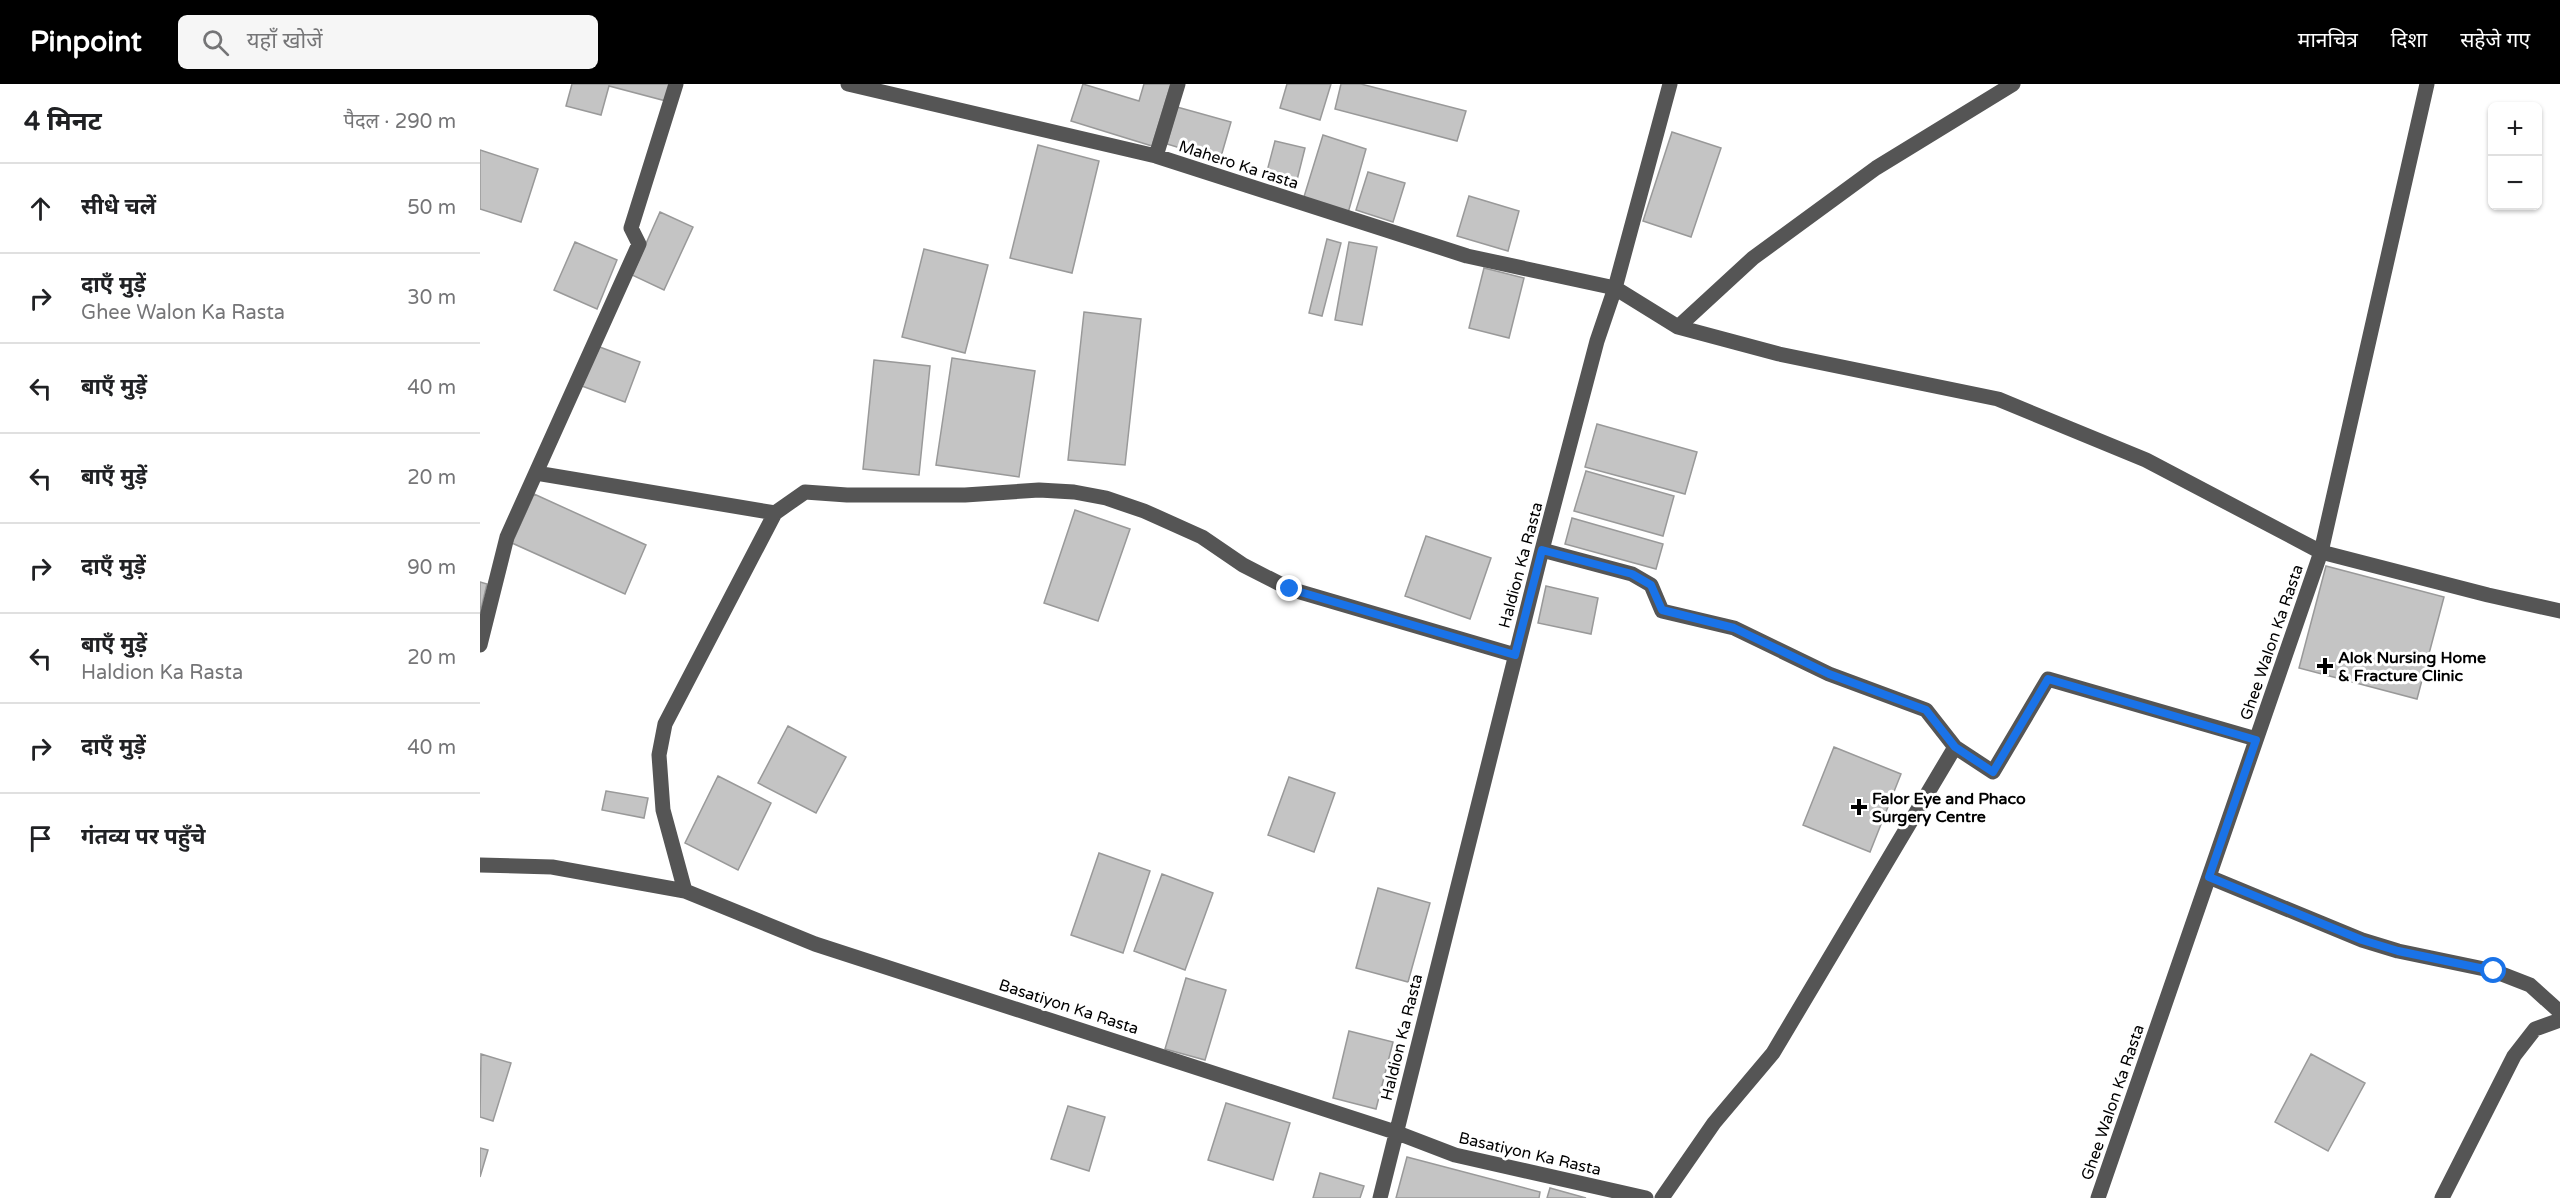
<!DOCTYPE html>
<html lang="hi">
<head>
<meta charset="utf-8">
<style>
	body { margin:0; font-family:"Varela Round","Noto Sans Devanagari",sans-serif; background:#f6f6f6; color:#202124 }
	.controls { position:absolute; right:18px; top:18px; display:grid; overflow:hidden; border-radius:9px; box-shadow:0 2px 4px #0004 }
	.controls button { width:54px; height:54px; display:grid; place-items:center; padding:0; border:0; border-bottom:2px solid #e0e0e0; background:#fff; color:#202124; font:30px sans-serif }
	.stop { position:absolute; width:18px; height:18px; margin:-14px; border:4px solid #1a73e8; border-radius:50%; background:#fff }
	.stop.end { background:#1a73e8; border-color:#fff; box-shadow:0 2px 6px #0008 }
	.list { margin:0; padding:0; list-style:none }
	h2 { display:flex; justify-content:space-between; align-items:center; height:78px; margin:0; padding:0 24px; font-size:26px }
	h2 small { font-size:20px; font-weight:400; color:#757577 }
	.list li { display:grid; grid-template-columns:39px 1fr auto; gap:18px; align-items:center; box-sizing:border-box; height:90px; padding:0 24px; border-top:2px solid #e0e0e0 }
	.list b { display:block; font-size:22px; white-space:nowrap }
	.list p { margin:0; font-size:20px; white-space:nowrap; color:#757577 }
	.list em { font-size:20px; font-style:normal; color:#757577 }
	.icon { flex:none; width:33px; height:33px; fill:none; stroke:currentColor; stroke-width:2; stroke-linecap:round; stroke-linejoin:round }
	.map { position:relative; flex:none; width:2080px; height:1114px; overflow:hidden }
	header { display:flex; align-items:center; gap:36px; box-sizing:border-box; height:84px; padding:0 30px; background:#000; color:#fff }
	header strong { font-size:28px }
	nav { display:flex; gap:33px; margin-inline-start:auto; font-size:21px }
	.search { width:420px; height:54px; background:#f6f6f6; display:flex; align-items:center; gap:15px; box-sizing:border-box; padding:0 21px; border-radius:9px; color:#757577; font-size:22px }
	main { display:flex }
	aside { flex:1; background:#fff }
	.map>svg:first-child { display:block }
</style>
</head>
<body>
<header>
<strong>Pinpoint</strong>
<div class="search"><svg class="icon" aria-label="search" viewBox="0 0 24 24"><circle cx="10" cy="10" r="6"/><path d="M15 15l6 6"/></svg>यहाँ खोजें</div>
<nav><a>मानचित्र</a><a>दिशा</a><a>सहेजे गए</a></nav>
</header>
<main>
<aside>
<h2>4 मिनट<small>पैदल · 290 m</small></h2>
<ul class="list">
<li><svg class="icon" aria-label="ahead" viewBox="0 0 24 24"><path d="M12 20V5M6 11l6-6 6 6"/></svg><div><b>सीधे चलें</b></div><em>50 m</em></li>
<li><svg class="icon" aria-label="right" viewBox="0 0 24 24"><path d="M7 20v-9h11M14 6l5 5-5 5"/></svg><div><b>दाएँ मुड़ें</b><p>Ghee Walon Ka Rasta</p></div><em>30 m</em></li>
<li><svg class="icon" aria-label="left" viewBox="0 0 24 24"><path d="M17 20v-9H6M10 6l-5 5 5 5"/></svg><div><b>बाएँ मुड़ें</b></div><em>40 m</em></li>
<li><svg class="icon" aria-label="left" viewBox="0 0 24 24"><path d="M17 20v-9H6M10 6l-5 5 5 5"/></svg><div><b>बाएँ मुड़ें</b></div><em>20 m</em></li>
<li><svg class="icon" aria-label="right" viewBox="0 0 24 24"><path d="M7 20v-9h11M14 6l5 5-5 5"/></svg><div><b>दाएँ मुड़ें</b></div><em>90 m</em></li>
<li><svg class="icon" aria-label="left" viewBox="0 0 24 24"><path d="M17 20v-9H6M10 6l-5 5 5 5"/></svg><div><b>बाएँ मुड़ें</b><p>Haldion Ka Rasta</p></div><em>20 m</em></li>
<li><svg class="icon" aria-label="right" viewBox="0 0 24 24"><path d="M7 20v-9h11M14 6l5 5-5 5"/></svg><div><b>दाएँ मुड़ें</b></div><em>40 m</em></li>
<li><svg class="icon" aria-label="arrive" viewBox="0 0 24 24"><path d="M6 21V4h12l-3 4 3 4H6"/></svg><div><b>गंतव्य पर पहुँचे</b></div></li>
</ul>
</aside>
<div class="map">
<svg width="2080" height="1114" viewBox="0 0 2080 1114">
	<rect width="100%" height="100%" fill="#fff"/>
	<!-- building -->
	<path fill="#c4c4c4" stroke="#999" stroke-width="1.5" d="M92,0H191L186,17L129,2L121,31L86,22Z
		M603,0L659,17L664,0H691L672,62L591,37Z
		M807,0H851L840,36L800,24Z
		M861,0H881L986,27L977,57L855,25Z
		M697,23L751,38L740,76L687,60Z
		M1192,48L1241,64L1211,153L1163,137Z
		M843,51L886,65L868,129L823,116Z
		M795,57L825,64L816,100L786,91Z
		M558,61L619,77L592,189L530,174Z
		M0,66L58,85L41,138L0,125Z
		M888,88L925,99L913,138L876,126Z
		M989,112L1039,127L1028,167L977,152Z
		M180,128L213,143L184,206L152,191Z
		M847,155L861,159L842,232L829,229Z
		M95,158L137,176L117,225L74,206Z
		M869,158L897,163L882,241L855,236Z
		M444,165L508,181L485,269L422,253Z
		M1004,184L1044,194L1029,254L989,244Z
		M604,228L661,235L645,381L588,376Z
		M117,262L160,278L145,318L102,302Z
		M472,274L555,287L539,393L456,381Z
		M394,276L450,282L439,391L383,385Z
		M1117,340L1217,368L1205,410L1105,383Z
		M1106,387L1194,412L1183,452L1094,427Z
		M54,410L166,461L145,510L32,459Z
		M595,426L650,445L618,537L564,519Z
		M1092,434L1183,460L1176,485L1085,460Z
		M946,452L1011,474L990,535L925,512Z
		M1846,482L1964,513L1937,615L1819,584Z
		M0,498L7,500L0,529Z
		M1066,502L1118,514L1111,550L1058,539Z
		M308,642L366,673L336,729L278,699Z
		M1354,663L1421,690L1390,768L1323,741Z
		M238,692L291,719L258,786L205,759Z
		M809,693L855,709L834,768L788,751Z
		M126,707L168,714L164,734L122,726Z
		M619,769L670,787L643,869L591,851Z
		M682,790L733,809L705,886L654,867Z
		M898,804L950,819L928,898L876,884Z
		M706,894L746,906L725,976L685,965Z
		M869,947L913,958L896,1025L853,1014Z
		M1,970L31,979L13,1037L0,1033Z
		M1831,970L1885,999L1848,1067L1795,1038Z
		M746,1019L810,1039L793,1096L728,1076Z
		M588,1022L625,1033L609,1087L571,1075Z
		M0,1064L8,1066L0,1093Z
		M927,1073L1060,1108L1059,1114H916Z
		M840,1089L884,1102L880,1114H833Z
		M1070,1104L1106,1114H1067Z"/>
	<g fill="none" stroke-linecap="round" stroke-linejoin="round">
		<!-- minor -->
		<path stroke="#555" stroke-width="15" d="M368,0L676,72L987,172L1135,204L1198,243L1299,270L1518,315L1666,376L1841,468L2008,511L2080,527
			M676,72L698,0
			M1198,243L1273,174L1396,84L1533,0
			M56,389L295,429
			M1062,466L1152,490L1171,501L1182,527L1254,544L1349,590L1446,626L1475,663L1293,969L1234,1039L1182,1114
			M0,561L27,453L159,160L151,144L196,0
			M1475,663L1513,688L1568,595L1776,655
			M0,781L72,783L205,807L335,860L915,1048L975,1071L1166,1114
			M1729,793L1882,856L1918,867L2014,887L2050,901L2080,928
			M205,807L183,726L179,671L185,640L295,429L325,408L367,411H485L559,406L594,408L626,414L664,427L722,453L763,481L810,505L1035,571
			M900,1114L1062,466L1117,257L1135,204L1190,0
			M1618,1114L1841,468L1947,0
			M1962,1114L2034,972L2055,945L2080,936"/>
	</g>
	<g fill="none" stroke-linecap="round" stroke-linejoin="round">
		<!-- route -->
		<path stroke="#1a73e8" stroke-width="8" d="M810,505L1035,571L1062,466L1152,490L1171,501L1182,526L1254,544L1349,590L1446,626L1475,663L1513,688L1568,595L1776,656L1729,793L1882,856L1918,867L2014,887"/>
	</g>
	<!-- markers -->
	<g fill="#000" stroke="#fff" stroke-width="2">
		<path d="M1842 573h6v6h6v6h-6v6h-6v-6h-6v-6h6z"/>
		<path d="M1376 714h6v6h6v6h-6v6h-6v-6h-6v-6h6z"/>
	</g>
	<g text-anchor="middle" stroke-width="6" stroke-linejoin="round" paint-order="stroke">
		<!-- street labels -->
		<g font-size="16" fill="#000" stroke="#fff">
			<text transform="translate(759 80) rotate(18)" y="6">Mahero Ka rasta</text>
			<text transform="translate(1040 481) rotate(-75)" y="6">Haldion Ka Rasta</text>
			<text transform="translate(1791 558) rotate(-71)" y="6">Ghee Walon Ka Rasta</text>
			<text transform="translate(589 922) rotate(18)" y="6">Basatiyon Ka Rasta</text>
			<text transform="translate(921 953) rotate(-76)" y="6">Haldion Ka Rasta</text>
			<text transform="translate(1632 1018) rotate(-71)" y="6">Ghee Walon Ka Rasta</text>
			<text transform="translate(1050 1069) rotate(13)" y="6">Basatiyon Ka Rasta</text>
		</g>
		<!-- poi labels -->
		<g font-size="16" font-weight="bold" fill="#000" stroke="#fff" text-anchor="start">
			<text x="1858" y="579">Alok Nursing Home<tspan x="1858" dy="18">&amp; Fracture Clinic</tspan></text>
			<text x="1392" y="720">Falor Eye and Phaco<tspan x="1392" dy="18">Surgery Centre</tspan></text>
		</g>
	</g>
</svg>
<div class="controls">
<button>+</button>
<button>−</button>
</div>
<div class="stop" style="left:2014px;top:887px"></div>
<div class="stop end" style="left:810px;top:505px"></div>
</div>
</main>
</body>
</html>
